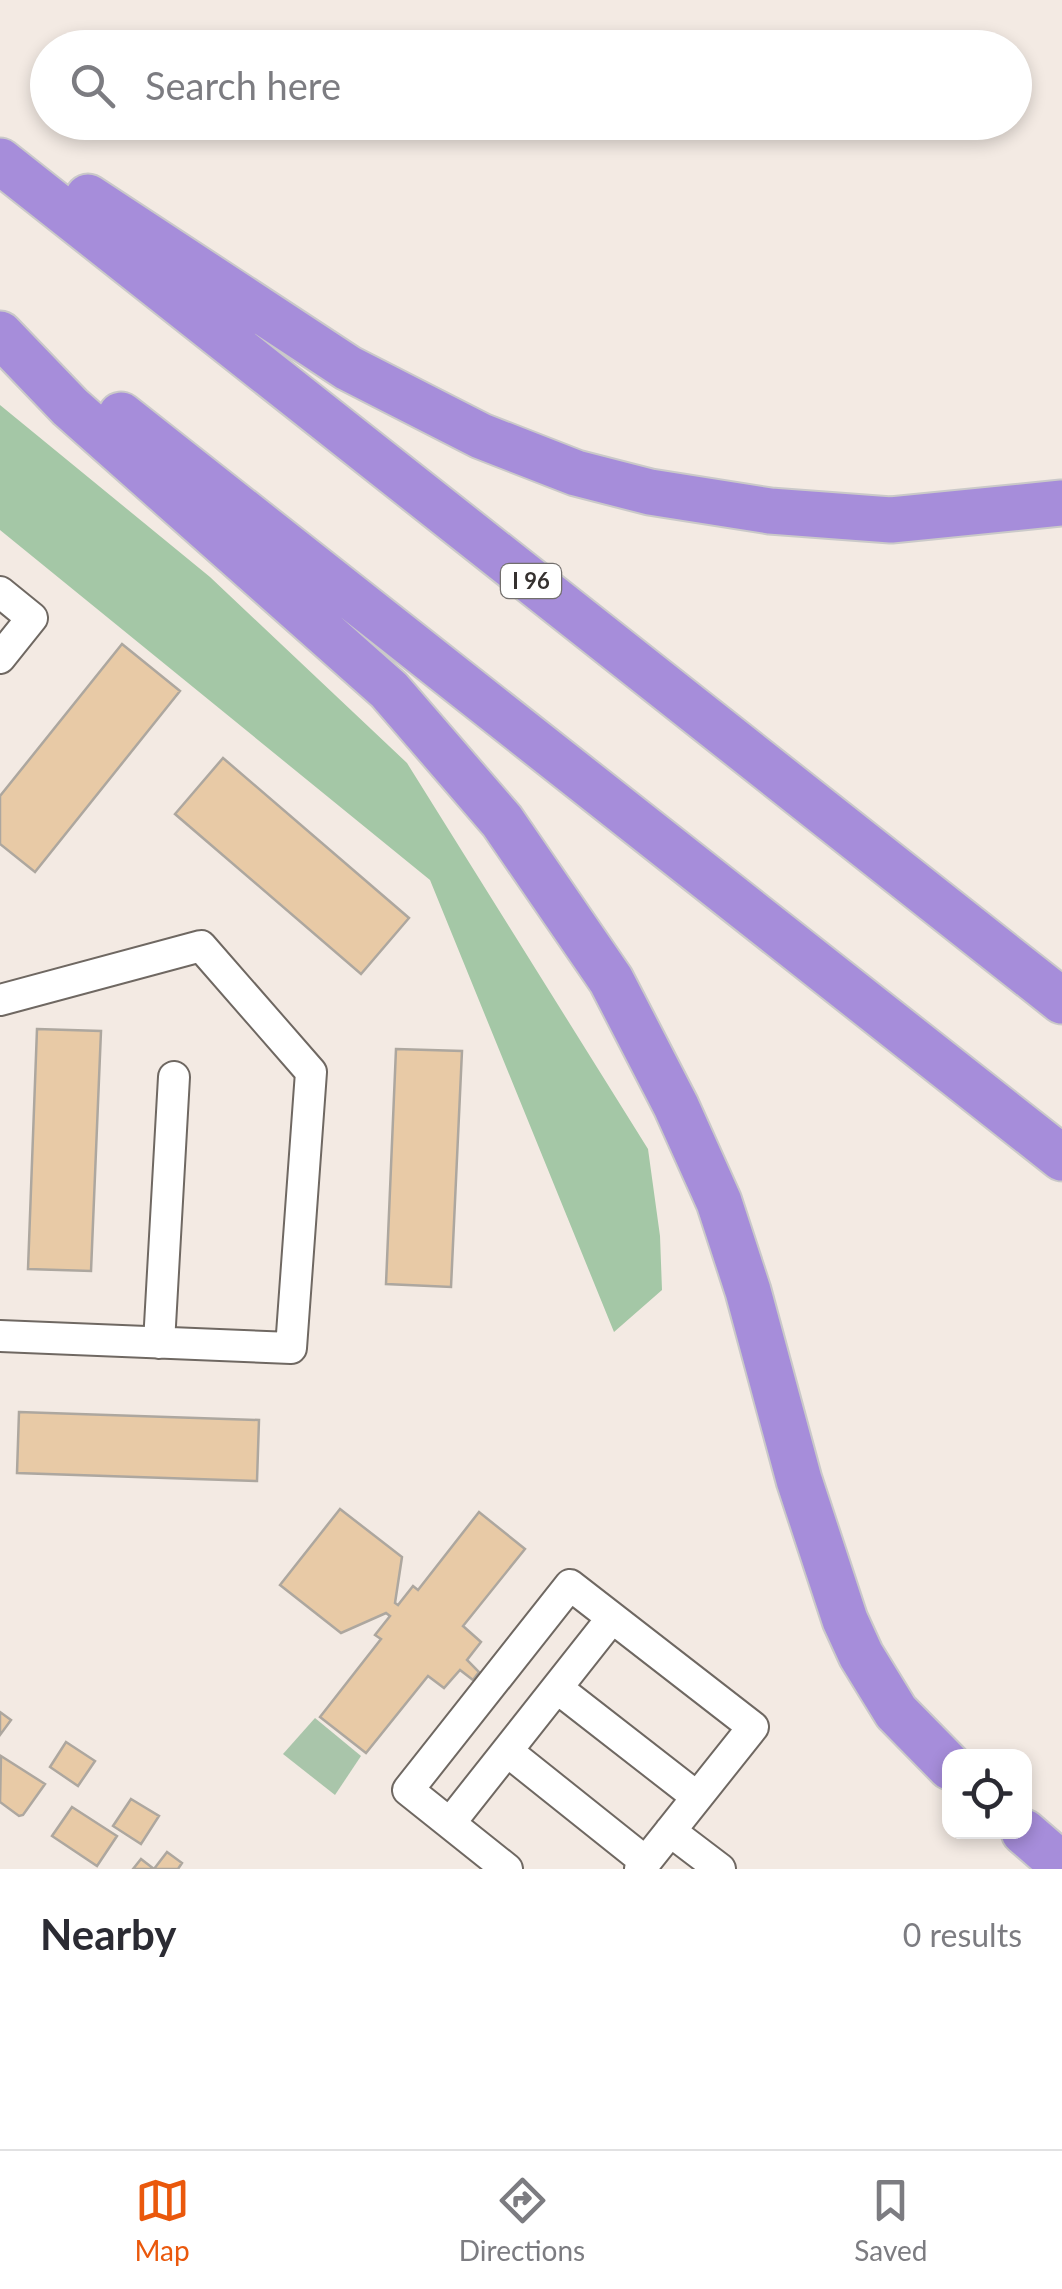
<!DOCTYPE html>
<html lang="en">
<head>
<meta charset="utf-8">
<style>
	body { margin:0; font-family:Lato,sans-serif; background:#f2f2f3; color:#2b2b33 }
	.controls { position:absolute; right:30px; bottom:30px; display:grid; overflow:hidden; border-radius:20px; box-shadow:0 5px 15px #0003 }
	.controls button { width:90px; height:90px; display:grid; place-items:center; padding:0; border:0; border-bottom:2px solid #e1e1e2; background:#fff; color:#2b2b33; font:50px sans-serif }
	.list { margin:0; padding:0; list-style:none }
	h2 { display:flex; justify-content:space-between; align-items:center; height:130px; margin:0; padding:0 40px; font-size:42px }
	h2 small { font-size:32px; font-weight:400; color:#7c7c81 }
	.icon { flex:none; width:55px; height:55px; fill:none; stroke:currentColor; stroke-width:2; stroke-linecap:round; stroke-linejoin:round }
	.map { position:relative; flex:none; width:1062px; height:1869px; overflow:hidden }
	.search { position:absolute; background:#fff; box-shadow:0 5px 15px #0003; left:30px; right:30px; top:30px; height:110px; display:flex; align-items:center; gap:25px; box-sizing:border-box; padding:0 35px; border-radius:55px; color:#7c7c81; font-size:38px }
	.sheet { height:280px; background:#fff }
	nav { display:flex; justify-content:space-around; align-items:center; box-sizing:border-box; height:140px; border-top:2px solid #e1e1e2; background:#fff; font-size:28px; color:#7c7c81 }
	nav a { display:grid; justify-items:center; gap:5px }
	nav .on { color:#ea580c }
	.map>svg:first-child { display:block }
</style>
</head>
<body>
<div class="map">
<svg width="1062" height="1869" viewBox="0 0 1062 1869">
	<rect width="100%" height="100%" fill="#f3eae3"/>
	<!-- green -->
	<path fill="#a9c5aa" d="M315,1718L361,1756L335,1795L283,1754Z"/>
	<!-- forest -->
	<path fill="#a4c7a6" d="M0,405L210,577L407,763L648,1149L660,1236L662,1290L614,1332L430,880L0,530Z"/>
	<!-- building -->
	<path fill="#e8caa6" stroke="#ada79f" stroke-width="2.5" d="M122,644L180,691L35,872L0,844V796Z
		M223,758L409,918L361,974L175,814Z
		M37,1029L101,1031L91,1271L28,1269Z
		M396,1049L462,1051L451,1287L386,1284Z
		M19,1412L259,1420L257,1481L17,1473Z
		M340,1509L402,1557L395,1603L398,1605L413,1586L418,1590L479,1512L525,1549L463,1626L481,1642L467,1660L479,1672L473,1680L460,1670L444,1688L428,1676L366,1753L320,1717L381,1639L375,1635L390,1616L386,1613L341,1633L280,1585Z
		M0,1712L11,1720L0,1735Z
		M66,1742L95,1761L78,1786L50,1767Z
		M1,1756L45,1784L23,1815L19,1816L0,1802Z
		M131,1799L159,1816L141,1844L113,1826Z
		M72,1807L117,1836L97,1866L52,1836Z
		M167,1852L182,1863L178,1869H133L141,1859L154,1869Z"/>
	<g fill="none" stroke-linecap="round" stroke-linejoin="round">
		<!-- minor casing -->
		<g stroke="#6f6862" stroke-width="34">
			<path id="minor" d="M0,592L32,618L0,658
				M0,1000L201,946L311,1072L291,1348L0,1336
				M159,1343L174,1077
				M557,1688L697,1797
				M507,1751L646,1862
				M450,1823L612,1618
				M670,1831L720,1869
				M507,1869L408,1790L570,1585L753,1727L640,1869"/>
		</g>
		<!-- highway casing -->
		<g stroke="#cac9c9" stroke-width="49">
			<path id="highway" d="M0,161L1062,1001
				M88,197L348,368L481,436L576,473L650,492L770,511L891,520L1062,503
				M0,334L70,407L389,690L502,821L611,980L676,1106L719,1202L748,1291L799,1480L845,1620L861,1655L896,1712L950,1767
				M121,415L1062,1158
				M1024,1832L1062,1865"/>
		</g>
		<!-- minor -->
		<use href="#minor" stroke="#fff" stroke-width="30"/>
		<!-- highway -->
		<use href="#highway" stroke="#a68dda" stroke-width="45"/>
	</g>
	<g text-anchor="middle" stroke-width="9" stroke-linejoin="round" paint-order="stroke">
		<!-- shield labels -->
		<rect fill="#fff" stroke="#726f6d" stroke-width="2.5" x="501" y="564" width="60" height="34" rx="8"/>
		<g font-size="22" font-weight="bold" fill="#35312f">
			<text x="531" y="589">I 96</text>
		</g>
	</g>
</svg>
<div class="controls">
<button><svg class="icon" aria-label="locate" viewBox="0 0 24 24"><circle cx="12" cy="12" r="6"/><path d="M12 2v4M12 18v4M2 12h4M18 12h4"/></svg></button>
</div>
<div class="search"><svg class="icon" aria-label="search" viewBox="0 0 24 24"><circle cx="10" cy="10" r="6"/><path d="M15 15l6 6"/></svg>Search here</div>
</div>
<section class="sheet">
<h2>Nearby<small>0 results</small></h2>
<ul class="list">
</ul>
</section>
<nav>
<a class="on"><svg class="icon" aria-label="map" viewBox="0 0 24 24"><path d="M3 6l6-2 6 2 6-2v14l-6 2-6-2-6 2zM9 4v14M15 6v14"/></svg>Map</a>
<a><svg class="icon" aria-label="directions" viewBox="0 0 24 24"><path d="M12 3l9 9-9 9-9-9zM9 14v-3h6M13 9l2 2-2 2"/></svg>Directions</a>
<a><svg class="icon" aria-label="saved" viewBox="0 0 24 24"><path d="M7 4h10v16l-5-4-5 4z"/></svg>Saved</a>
</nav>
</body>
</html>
